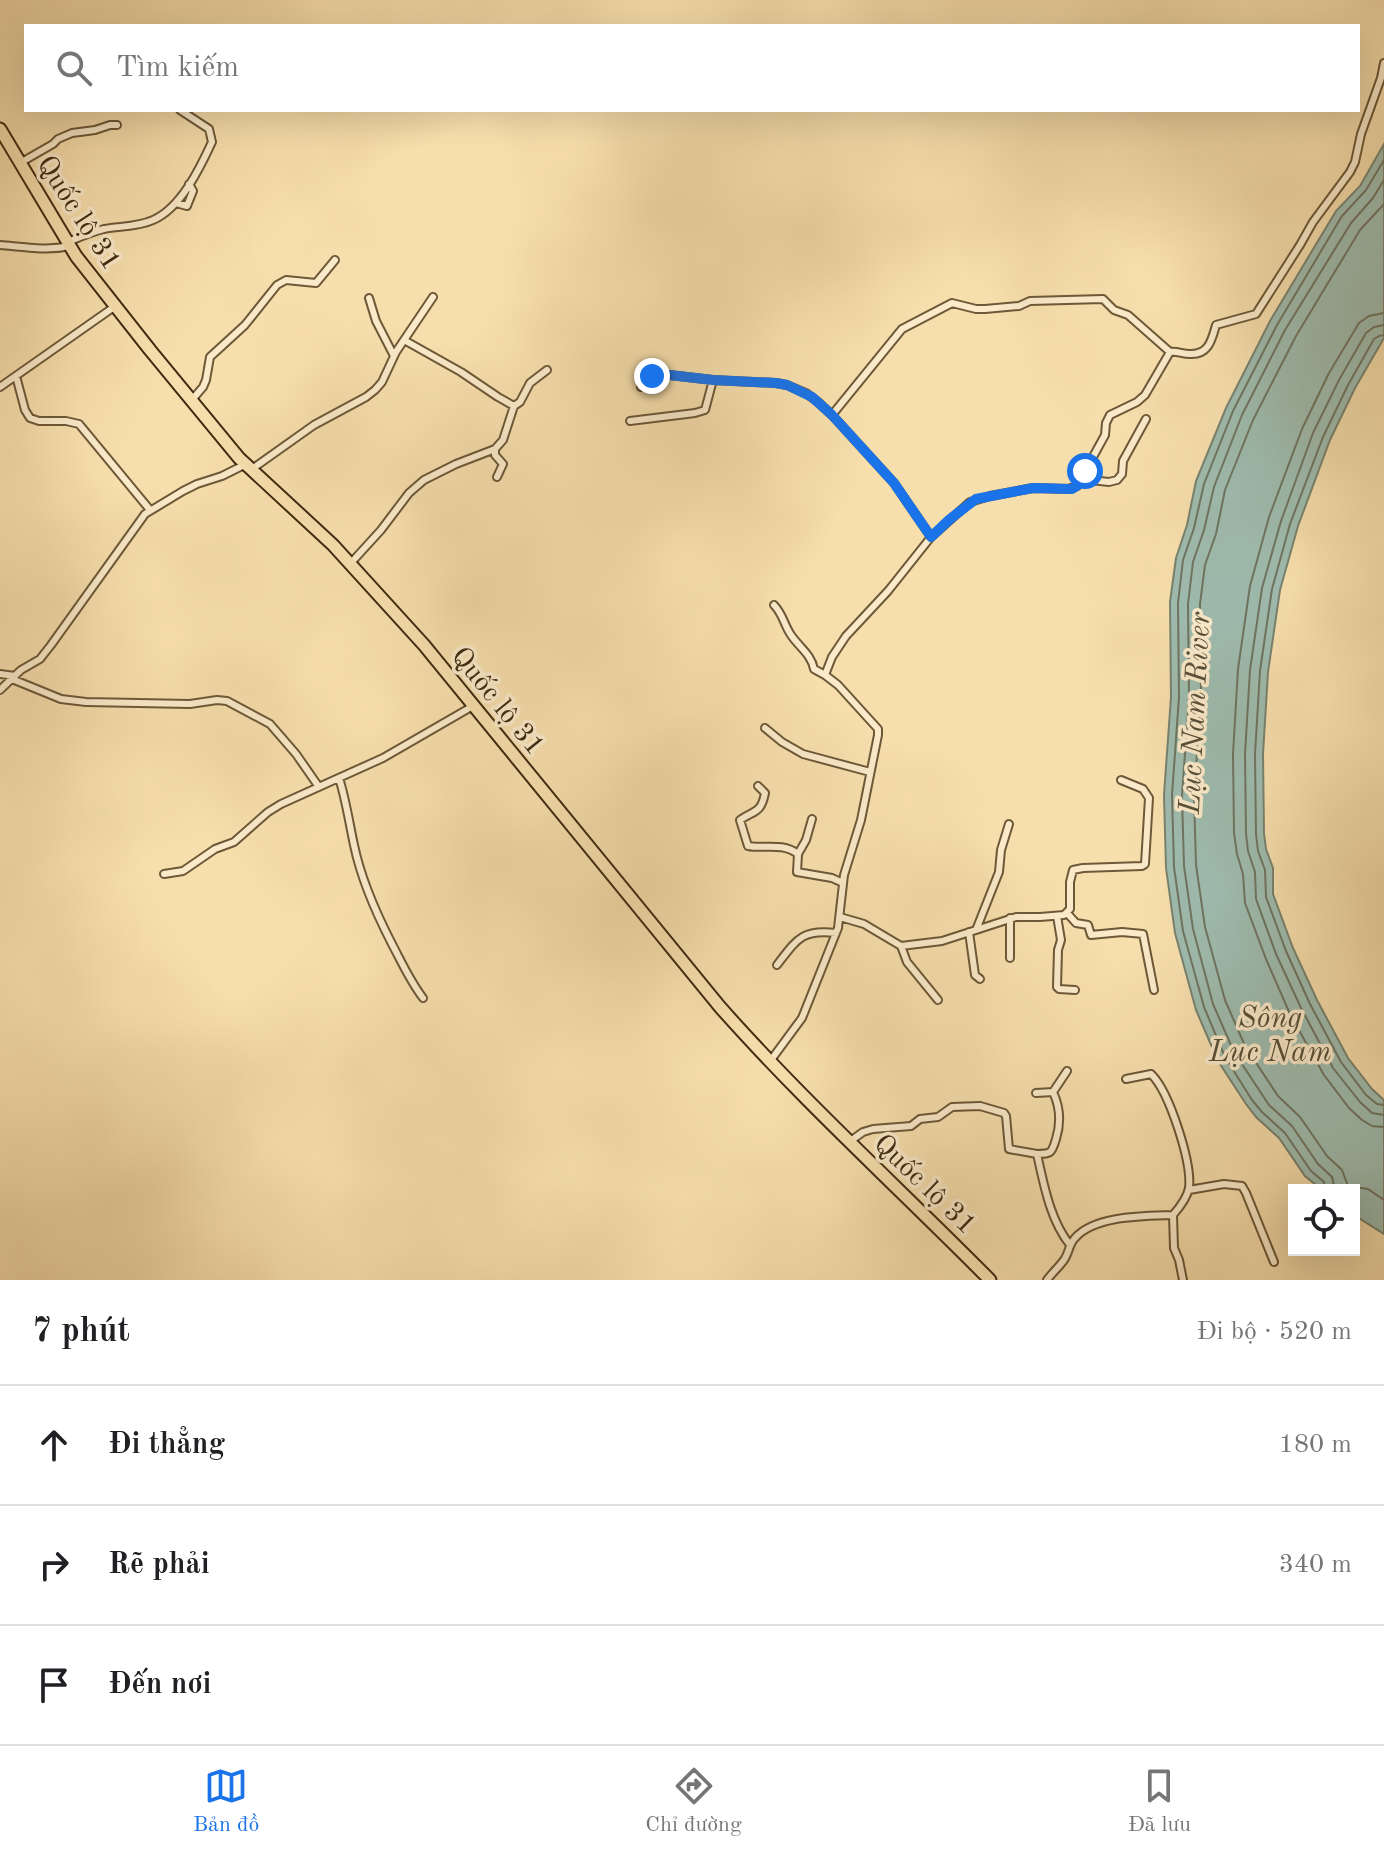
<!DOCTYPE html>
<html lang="vi">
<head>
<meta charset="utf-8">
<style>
	body { margin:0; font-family:"Old Standard TT",serif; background:#f2f2f2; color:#202124 }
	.controls { position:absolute; right:24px; bottom:24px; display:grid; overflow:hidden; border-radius:0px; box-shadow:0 8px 32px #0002 }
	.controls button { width:72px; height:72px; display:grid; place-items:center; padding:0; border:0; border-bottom:2px solid #e0e0e0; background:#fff; color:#202124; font:40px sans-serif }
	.stop { position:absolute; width:24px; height:24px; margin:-18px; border:6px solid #1a73e8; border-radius:50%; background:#fff }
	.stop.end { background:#1a73e8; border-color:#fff; box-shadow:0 2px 8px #0008 }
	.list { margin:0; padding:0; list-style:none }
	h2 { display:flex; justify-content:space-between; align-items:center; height:104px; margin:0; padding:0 32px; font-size:34px }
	h2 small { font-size:26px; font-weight:400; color:#757577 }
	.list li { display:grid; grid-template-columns:52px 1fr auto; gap:24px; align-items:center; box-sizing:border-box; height:120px; padding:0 32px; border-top:2px solid #e0e0e0 }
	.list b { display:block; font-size:30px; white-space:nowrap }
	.list em { font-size:26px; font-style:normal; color:#757577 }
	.icon { flex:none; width:44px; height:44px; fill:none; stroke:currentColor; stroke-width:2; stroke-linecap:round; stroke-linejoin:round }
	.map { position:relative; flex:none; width:1384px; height:1280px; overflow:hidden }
	.search { position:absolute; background:#fff; box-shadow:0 8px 32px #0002; left:24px; right:24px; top:24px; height:88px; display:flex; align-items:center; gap:20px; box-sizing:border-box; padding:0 28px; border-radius:0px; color:#757577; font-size:30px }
	.sheet { height:464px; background:#fff }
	nav { display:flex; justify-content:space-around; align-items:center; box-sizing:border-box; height:112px; border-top:2px solid #e0e0e0; background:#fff; font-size:22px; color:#757577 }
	nav a { display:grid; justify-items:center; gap:4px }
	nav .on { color:#1a73e8 }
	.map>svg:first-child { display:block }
</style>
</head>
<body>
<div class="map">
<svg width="1384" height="1280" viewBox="0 0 1384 1280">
	<rect width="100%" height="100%" fill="#f7dfad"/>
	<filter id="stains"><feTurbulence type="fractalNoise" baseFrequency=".0025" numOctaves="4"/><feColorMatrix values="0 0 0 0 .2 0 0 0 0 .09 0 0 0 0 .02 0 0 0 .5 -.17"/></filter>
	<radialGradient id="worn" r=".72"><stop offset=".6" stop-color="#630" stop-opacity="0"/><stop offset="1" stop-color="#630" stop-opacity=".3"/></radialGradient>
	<!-- water -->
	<path fill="#9ebcaf" stroke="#78826f" stroke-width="2" d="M1384,144V338L1355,388L1330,440L1298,526L1280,590L1268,672L1263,754L1264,833L1266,849L1273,868V894L1293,948L1317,1000L1348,1058L1372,1089L1384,1100V1234L1354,1215V1190H1322L1305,1176L1279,1138L1256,1117L1246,1104L1218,1061L1196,1010L1175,933L1166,868L1164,795L1171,697L1170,602L1176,558L1187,525L1196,481L1226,408L1270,321L1336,211L1360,186Z"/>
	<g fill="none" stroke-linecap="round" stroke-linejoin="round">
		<!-- shore -->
		<path stroke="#6e7460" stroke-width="2" d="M1384,204L1360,230L1296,336L1253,420L1225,490L1216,534L1205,565L1200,604L1201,697L1194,796L1196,865L1205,927L1225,1000L1245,1046L1278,1096L1300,1117L1327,1156L1342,1170L1348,1186L1368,1189L1384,1200
			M1384,313L1369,316L1359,323L1329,373L1302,429L1269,517L1250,586L1238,669L1233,754L1234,833L1237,854L1243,874L1245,903L1266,959L1290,1014L1324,1075L1349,1108L1362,1120L1372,1126L1384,1127
			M1384,325L1374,327L1366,333L1339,380L1313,433L1281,521L1262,588L1250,670L1245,754L1246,833L1248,851L1255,872L1256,899L1276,954L1301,1008L1333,1068L1360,1102L1372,1113L1384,1115
			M1384,335L1379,336L1374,339L1348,385L1323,437L1290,524L1272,589L1260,671L1255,754L1256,834L1258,851L1265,870L1266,897L1286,951L1310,1004L1341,1062L1366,1095L1377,1104L1384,1105
			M1325,1190L1324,1182L1311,1171L1285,1133L1262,1112L1252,1100L1225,1057L1204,1007L1183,931L1174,867L1172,795L1179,697L1178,603L1183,560L1194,528L1204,484L1233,411L1277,325L1342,216L1366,190L1384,160
			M1335,1190L1332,1177L1318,1164L1292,1126L1269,1105L1234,1052L1213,1004L1193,929L1184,866L1182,796L1189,697L1188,604L1193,562L1204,530L1214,487L1242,415L1285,330L1351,223L1373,198L1384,180"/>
		<!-- street casing -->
		<g stroke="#6d5837" stroke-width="10">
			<path id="street" d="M20,163L53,144L58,139L72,133L95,130L110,125H117
				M176,203L187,206L193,191L189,184
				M68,242C80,237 91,232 104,229C120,226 138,227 153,220C181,208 200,168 212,142L209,129L180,110
				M0,245C24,247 47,251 70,246
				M369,298L376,321L394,356
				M404,340L433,297
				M16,376L25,410L30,418L39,421H66L79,424L150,510
				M0,387L114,307
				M641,387L649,378L661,374L713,380L776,383L787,385L806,393L818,402L832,415L894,483L931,537
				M191,401L203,387L206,380L210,357L245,325L277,285L286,280L316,283L335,260
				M832,415L902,329L952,303L976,309H985L1019,306L1030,301L1103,299L1114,310L1128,315L1170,352
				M630,421L695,413L705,410L713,380
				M252,469L314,425L366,397L375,390L382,382L396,352L404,340L461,372L498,397L514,406L520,402L530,383L547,370
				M497,477L503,464L495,455V449L503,440L514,406
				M1081,479L1109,482L1117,480L1122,474L1123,461L1146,419
				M350,564L381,530L409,493L424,480L456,464L495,449
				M774,605C783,614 784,625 791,635C799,647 811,654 814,669L825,675
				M0,674L15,676
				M12,679L61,699L86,702L190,704L217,700L227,701L270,724L296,754L319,787
				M0,690L21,670L40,659L51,645L145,514L183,491L197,484L222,476L246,464
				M765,728L782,742L803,754L870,772
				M339,778C346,800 349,822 354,845C361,879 376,913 392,944C402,963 410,981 423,998
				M758,786L765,793C761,814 754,810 740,820L748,846C764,849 782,842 798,854
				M812,819L806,840L798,854L797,872L832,878L843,883
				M164,874L183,871L215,849L234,842L268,812L281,804L383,758L473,706
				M1067,913L1076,923L1088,925L1091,935L1122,932L1143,934L1154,990
				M1057,916L1061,940L1058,950L1057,987L1059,989L1075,990
				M840,917L864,924L901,946L942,941L1016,917H1040L1064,915L1070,909V882L1073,870L1083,868L1142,866L1145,864L1149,798L1143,789L1121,780
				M1010,918V958
				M976,930L999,872L1001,850L1009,824
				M969,932L975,975L980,979
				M901,946L907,962L938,1000
				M777,965C797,939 802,929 836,933
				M771,1060L802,1018L838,928L844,875L861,820L878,735V729L838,685L825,675L832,657L846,636L888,591L931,537L970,502L990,496L1033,488L1068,489L1077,486L1105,435L1106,423L1110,415L1137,402L1145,395L1170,352C1178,351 1182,354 1190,354C1209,355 1212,339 1216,325L1256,314L1300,245L1313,222L1350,172L1355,162L1361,134L1381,78L1384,63
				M1053,1092L1067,1071
				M1036,1093L1053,1092C1060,1107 1061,1123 1056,1139C1055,1142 1053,1150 1050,1152C1047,1154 1041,1154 1037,1154
				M849,1142L863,1132L873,1129L911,1126L920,1119L938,1117L952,1107L980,1106L1004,1113L1006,1116L1009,1149L1037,1154C1044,1185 1050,1220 1070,1245
				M1189,1190L1224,1184L1242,1186L1246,1193L1274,1262
				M1173,1215L1174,1248L1179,1260L1183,1280
				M1047,1280C1052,1273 1059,1267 1064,1260C1069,1253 1069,1244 1075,1238C1095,1215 1146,1216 1173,1215C1180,1207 1187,1198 1189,1188C1192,1162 1169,1091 1151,1074L1126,1079"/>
		</g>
		<!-- highway casing -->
		<g stroke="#3f2b10" stroke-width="15">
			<path id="highway" d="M0,129L76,256L150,350L239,458L333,545L424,645L720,1007C805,1103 900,1189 990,1280"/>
		</g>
		<!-- street -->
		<use href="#street" stroke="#faeaca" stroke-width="6"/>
		<!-- highway -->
		<use href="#highway" stroke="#f7dfad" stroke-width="11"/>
	</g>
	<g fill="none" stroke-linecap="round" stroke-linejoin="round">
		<!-- route -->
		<path stroke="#1a73e8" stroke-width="10" d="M652,376L661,374L713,380L776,383L787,385L812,397L832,415L894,483L931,537L950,519L976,499L1033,488L1072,489L1077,486L1085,471"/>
	</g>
	<g text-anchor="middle" stroke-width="7" stroke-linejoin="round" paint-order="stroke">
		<!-- street labels -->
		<g font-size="28" fill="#3f2b10" stroke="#faeaca">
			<text transform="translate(80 212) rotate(57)" y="10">Quốc lộ 31</text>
			<text transform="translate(499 700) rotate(51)" y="10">Quốc lộ 31</text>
			<text transform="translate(926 1183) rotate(44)" y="10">Quốc lộ 31</text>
		</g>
		<!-- water labels -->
		<g font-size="30" font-style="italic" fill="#574f38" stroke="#faeaca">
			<text transform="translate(1194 713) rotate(-87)" y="10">Lục Nam River</text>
			<text x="1270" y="1027">Sông<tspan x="1270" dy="34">Lục Nam</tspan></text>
		</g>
	</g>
	<rect width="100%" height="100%" filter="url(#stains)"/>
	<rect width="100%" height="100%" fill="url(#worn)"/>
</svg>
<div class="controls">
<button><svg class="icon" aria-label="locate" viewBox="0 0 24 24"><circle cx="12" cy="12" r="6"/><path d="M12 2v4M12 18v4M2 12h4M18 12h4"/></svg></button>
</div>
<div class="stop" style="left:1085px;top:471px"></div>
<div class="stop end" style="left:652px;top:376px"></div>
<div class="search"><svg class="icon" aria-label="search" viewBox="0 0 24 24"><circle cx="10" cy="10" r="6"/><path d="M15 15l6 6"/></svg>Tìm kiếm</div>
</div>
<section class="sheet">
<h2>7 phút<small>Đi bộ · 520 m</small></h2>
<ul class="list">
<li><svg class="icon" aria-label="ahead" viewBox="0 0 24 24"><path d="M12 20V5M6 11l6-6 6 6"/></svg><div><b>Đi thẳng</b></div><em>180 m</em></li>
<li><svg class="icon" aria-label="right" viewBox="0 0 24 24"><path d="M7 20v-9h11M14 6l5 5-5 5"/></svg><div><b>Rẽ phải</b></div><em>340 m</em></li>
<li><svg class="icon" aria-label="arrive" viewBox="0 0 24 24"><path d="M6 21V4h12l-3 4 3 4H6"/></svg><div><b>Đến nơi</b></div></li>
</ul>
</section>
<nav>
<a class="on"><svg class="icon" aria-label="map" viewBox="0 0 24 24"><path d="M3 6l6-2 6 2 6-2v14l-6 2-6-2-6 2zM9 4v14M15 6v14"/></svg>Bản đồ</a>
<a><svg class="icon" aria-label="directions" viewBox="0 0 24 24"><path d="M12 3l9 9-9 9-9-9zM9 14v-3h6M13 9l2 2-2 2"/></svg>Chỉ đường</a>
<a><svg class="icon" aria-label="saved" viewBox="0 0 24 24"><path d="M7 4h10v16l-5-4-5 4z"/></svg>Đã lưu</a>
</nav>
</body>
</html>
